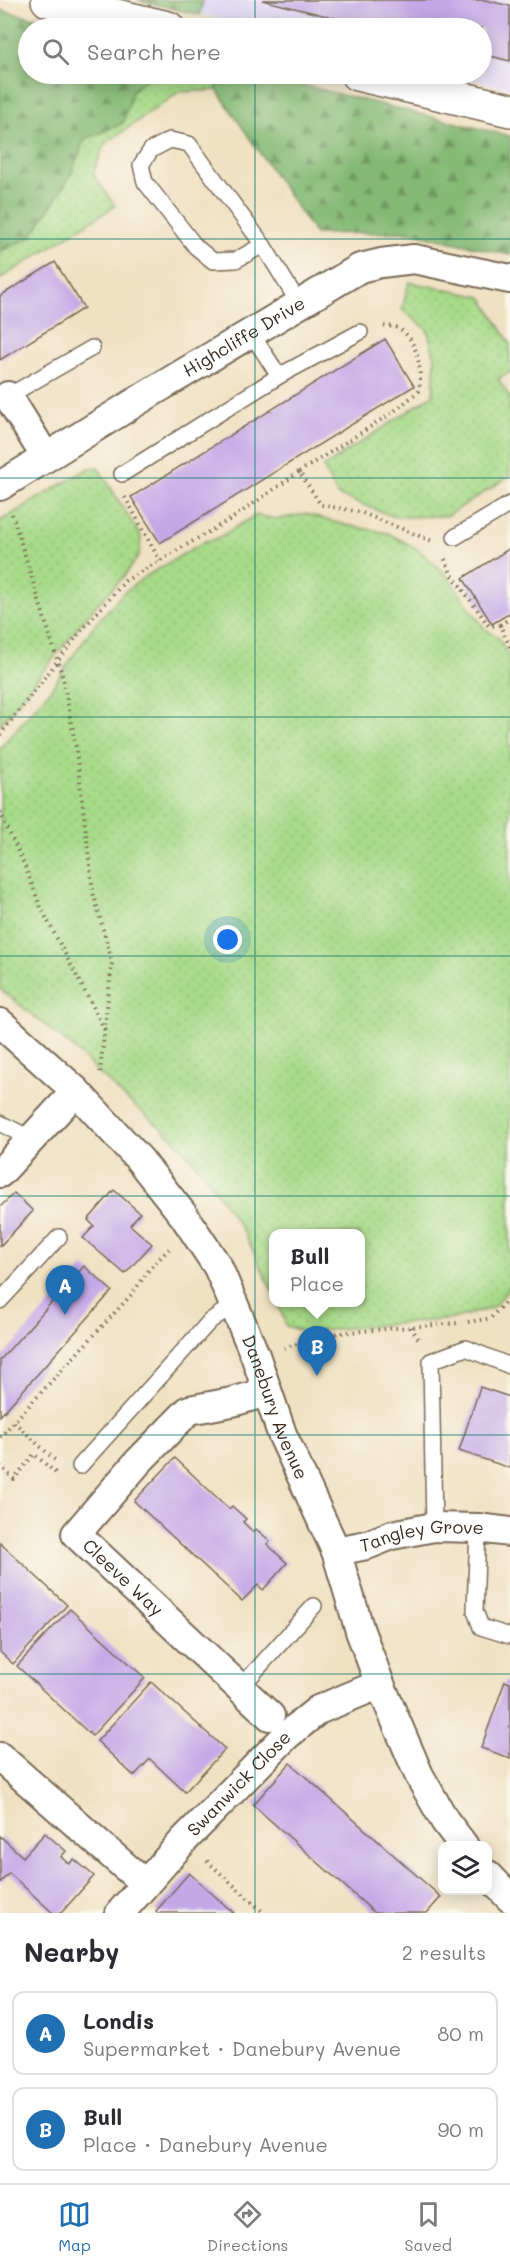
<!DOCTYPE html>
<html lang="en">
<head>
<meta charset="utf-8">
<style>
	body { margin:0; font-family:Mali,sans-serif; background:#f7f7f7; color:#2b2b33 }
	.controls { position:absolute; right:18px; bottom:18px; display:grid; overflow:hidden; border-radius:12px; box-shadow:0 3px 15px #0003 }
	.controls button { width:54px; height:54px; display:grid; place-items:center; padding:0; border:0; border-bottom:2px solid #e1e1e2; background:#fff; color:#2b2b33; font:30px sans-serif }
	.you { position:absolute; left:228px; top:940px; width:21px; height:21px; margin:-15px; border:4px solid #fff; border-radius:50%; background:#1a73e8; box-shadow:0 0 0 9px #1a73e833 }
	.badge { display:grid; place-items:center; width:39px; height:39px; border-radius:50%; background:#1f6fb2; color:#fff; font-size:20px; font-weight:700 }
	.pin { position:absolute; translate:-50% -50px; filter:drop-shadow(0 2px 3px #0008) }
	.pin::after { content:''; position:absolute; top:32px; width:21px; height:18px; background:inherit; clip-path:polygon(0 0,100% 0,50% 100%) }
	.popup { position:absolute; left:269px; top:1229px; width:96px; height:78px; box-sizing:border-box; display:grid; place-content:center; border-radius:12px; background:#fff; filter:drop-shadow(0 2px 4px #0005); font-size:20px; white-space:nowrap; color:#7c7c81 }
	.popup b { font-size:22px; color:#2b2b33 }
	.popup::after { content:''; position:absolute; left:50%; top:100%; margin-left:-12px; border:12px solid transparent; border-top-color:#fff }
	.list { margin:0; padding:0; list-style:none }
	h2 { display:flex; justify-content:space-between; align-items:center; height:78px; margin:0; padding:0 24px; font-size:26px }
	h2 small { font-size:20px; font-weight:400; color:#7c7c81 }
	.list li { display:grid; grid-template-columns:39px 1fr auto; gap:18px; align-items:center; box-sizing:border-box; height:84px; margin:0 12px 12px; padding:0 12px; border:2px solid #e1e1e2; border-radius:12px }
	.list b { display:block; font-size:22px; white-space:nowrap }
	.list p { margin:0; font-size:20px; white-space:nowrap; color:#7c7c81 }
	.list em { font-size:20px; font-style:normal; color:#7c7c81 }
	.icon { flex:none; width:33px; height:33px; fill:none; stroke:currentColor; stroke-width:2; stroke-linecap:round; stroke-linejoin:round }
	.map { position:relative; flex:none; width:510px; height:1913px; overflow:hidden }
	.search { position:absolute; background:#fff; box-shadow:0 3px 15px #0003; left:18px; right:18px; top:18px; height:66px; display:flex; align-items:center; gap:15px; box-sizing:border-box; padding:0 21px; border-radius:33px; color:#7c7c81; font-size:22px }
	.sheet { height:270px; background:#fff }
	nav { display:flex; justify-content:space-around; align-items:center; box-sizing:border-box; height:84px; border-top:2px solid #e1e1e2; background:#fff; font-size:16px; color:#7c7c81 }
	nav a { display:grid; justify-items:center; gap:3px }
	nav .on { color:#1f6fb2 }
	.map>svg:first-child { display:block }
</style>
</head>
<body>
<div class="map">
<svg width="510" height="1913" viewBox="0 0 510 1913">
	<defs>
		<pattern id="grass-dots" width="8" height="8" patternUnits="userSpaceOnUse" patternTransform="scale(1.5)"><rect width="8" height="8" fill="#a7da89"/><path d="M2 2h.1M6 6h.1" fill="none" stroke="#91bb76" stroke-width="1.8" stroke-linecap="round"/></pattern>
		<pattern id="forest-firs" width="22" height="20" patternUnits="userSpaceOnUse" patternTransform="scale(1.5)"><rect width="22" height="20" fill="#85ba75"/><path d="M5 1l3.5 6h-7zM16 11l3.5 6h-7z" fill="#6e975f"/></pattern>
	</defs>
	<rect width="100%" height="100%" fill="#fbf7ec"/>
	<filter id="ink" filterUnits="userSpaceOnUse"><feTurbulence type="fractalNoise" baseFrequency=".0167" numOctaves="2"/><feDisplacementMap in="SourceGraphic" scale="12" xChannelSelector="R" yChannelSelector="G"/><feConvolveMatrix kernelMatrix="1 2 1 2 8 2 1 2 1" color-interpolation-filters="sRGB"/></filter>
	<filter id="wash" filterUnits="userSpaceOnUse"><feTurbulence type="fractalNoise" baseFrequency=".008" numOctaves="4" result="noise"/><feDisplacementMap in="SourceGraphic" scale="24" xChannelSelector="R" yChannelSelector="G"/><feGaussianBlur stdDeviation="1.35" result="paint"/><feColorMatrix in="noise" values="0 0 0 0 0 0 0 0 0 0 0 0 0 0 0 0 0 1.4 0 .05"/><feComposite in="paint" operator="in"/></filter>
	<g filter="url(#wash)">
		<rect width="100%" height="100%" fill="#efe1c2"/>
		<!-- built -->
		<path fill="#dfd5f5" d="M138,0H510V89L445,74H482V28H257Z"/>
		<!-- grass -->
		<path fill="url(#grass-dots)" stroke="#718254" stroke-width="1.5" d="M0,10L75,28H28V74H218L217,90L179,92L104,145L93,174L115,206L0,279Z
			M409,282L482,297L510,343V372L498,379L510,398V476L447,516L395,517L337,495L323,467L433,395L435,358L427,329L402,310Z
			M98,467L141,537L139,555L125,575L91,611L0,725V521L89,468Z
			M306,514L345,525L388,533L419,550L446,574L484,628L499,638L510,660V1288L492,1308L452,1319L303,1332L286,1326L278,1303L360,1302V1234H274L273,1293L245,1234L205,1175L173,1138L124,1097L72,1047L0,989V748L51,689L92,628L122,594L146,576L205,541L216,539L256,515L278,519Z"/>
		<!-- forest -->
		<path fill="url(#forest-firs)" stroke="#60724a" stroke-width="1.5" d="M138,0H203L200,15Z
			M0,10L75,28H28V74H153L133,90L123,123L84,140L70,177L31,237L0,251Z
			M218,74H258L510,136V255L409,232L315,234L217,90Z"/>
		<g id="blocks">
			<!-- building -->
			<path fill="#c2a8e7" d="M262,0H485L510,6V61L482,54V28H375Z
				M55,262L84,308L0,360V296Z
				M385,339L414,386L160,543L131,497Z
				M510,548V613L492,624L463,578Z
				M114,1190L140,1213L130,1225L152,1244L125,1274L83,1238L94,1226L88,1220Z
				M14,1193L33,1211L0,1246V1207Z
				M84,1266L112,1291L0,1416V1360Z
				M480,1387L510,1397V1468L459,1451Z
				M175,1458L229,1509L232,1506L246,1519L243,1522L253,1532L256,1529L270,1541L267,1544L287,1563L263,1590L258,1585L242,1601L134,1501Z
				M0,1543L67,1605L13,1664L0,1652Z
				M70,1609L145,1678L92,1736L17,1666Z
				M505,1681L510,1683V1758L481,1748Z
				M151,1682L225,1749L185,1792L150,1759L134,1776L97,1741Z
				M290,1763L441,1897L427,1913H375L253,1805Z
				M45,1833L66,1851L61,1857L69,1864L74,1859L94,1876L61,1913H53L9,1873L0,1883V1836L23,1857Z
				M189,1873L227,1907L234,1913H158L156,1911Z"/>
		</g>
	</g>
	<g filter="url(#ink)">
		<use href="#blocks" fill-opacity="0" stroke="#7a6a57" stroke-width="1.5"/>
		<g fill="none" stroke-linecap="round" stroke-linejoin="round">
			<!-- lane casing -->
			<g stroke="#7a6a57" stroke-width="18">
				<path id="lane" d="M263,245L236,260L213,261L196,247L145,182L141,165L151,150L170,140L189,144L263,245L300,305
					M251,333L279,376L360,332
					M3,399L92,348
					M122,474L279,376
					M455,537L510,504
					M0,1123L30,1138
					M0,1301L59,1237
					M80,1466L210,1321L233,1305
					M434,1527L431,1361L466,1348L510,1366
					M478,1528L475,1611L481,1627L510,1636
					M240,1688L314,1606"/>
			</g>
			<!-- street casing -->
			<g stroke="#7a6a57" stroke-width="32">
				<g id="street">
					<path d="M8,396L45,456"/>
					<path id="s1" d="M0,486L152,392L360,268L381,263L414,259L510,279"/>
					<path id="s2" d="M0,1023L76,1091L139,1159L184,1216L218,1267L255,1355L282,1434L336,1551L360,1631L380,1684L419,1775L445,1821L464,1846"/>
					<path d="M0,1173L76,1091"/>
					<path id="s3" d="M267,1392L232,1402L189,1410L138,1462L76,1534L270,1716"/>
					<path id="s4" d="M336,1551L367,1545L392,1535L434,1527L478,1528L510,1532"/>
					<path d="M0,1757L145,1884"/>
					<path d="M488,1875L510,1898"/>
					<path id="s5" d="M120,1913L184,1840L286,1736L318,1710L380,1684"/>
				</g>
			</g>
			<!-- secondary casing -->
			<g stroke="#7a6a57" stroke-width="36">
				<path id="secondary" d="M48,0L168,28
					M357,74L510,110"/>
			</g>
			<!-- path -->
			<path stroke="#7a6a57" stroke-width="4" stroke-dasharray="1.5 4.5" stroke-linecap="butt" d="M299,472L392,413L419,391C422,371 419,340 398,328C395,326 389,327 384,326
				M125,497L160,561
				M12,514L63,678L76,748L93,892L112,962L100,1072
				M445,559L451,573L489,626L500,625L510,647
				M500,625L510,618
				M0,735L81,631L125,581L234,517L299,472L321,505L360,512L432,541
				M0,812L24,864L41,908L105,1030
				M468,1322L491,1318L510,1296
				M411,1327L419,1340
				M284,1348L327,1334L457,1323
				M14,1422L57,1462
				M0,1437L132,1294L151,1267L169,1249
				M0,1466L14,1479L34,1454L58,1475
				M207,1861L264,1913"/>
			<!-- lane -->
			<use href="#lane" stroke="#fff" stroke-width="15"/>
			<!-- street -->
			<use href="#street" stroke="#fff" stroke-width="28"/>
			<!-- secondary -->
			<use href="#secondary" stroke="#fff" stroke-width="33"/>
		</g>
	</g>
	<!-- grid -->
	<path fill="none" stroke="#0f766e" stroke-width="1.5" stroke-opacity="0.55" d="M255,0V28M255,74V1913M0,239H510M0,478H510M0,717H510M0,956H510M0,1196H510M0,1435H510M0,1674H510"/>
	<g text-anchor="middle" stroke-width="4.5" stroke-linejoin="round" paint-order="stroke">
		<!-- street labels -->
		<g font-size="18" fill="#3b2a1e" stroke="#fbf7ec">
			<text dy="6" stroke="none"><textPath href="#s1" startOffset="286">Highcliffe Drive</textPath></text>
			<text dy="6" stroke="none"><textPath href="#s2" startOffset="480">Danebury Avenue</textPath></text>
			<text dy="6" stroke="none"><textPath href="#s4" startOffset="88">Tangley Grove</textPath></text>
			<text dy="6" stroke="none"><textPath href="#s3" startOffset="312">Cleeve Way</textPath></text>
			<text dy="6" stroke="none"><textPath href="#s5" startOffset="176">Swanwick Close</textPath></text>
		</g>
	</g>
</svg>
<div class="controls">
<button><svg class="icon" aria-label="layers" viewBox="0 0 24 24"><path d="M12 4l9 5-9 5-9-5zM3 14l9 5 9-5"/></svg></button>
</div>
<div class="you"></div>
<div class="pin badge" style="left:65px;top:1315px">A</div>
<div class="pin badge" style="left:317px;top:1376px">B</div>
<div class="popup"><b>Bull</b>Place</div>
<div class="search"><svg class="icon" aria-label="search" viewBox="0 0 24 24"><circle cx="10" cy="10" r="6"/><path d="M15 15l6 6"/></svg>Search here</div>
</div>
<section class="sheet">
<h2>Nearby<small>2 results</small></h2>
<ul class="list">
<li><span class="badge">A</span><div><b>Londis</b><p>Supermarket · Danebury Avenue</p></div><em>80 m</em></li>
<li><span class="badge">B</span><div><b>Bull</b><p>Place · Danebury Avenue</p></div><em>90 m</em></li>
</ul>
</section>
<nav>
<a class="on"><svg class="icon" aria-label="map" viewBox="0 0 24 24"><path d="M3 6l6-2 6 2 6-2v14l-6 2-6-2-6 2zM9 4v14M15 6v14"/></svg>Map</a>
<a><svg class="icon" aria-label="directions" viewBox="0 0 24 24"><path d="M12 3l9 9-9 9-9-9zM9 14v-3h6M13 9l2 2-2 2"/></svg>Directions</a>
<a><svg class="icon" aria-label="saved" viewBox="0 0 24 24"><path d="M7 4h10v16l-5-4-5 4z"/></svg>Saved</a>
</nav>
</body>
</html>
